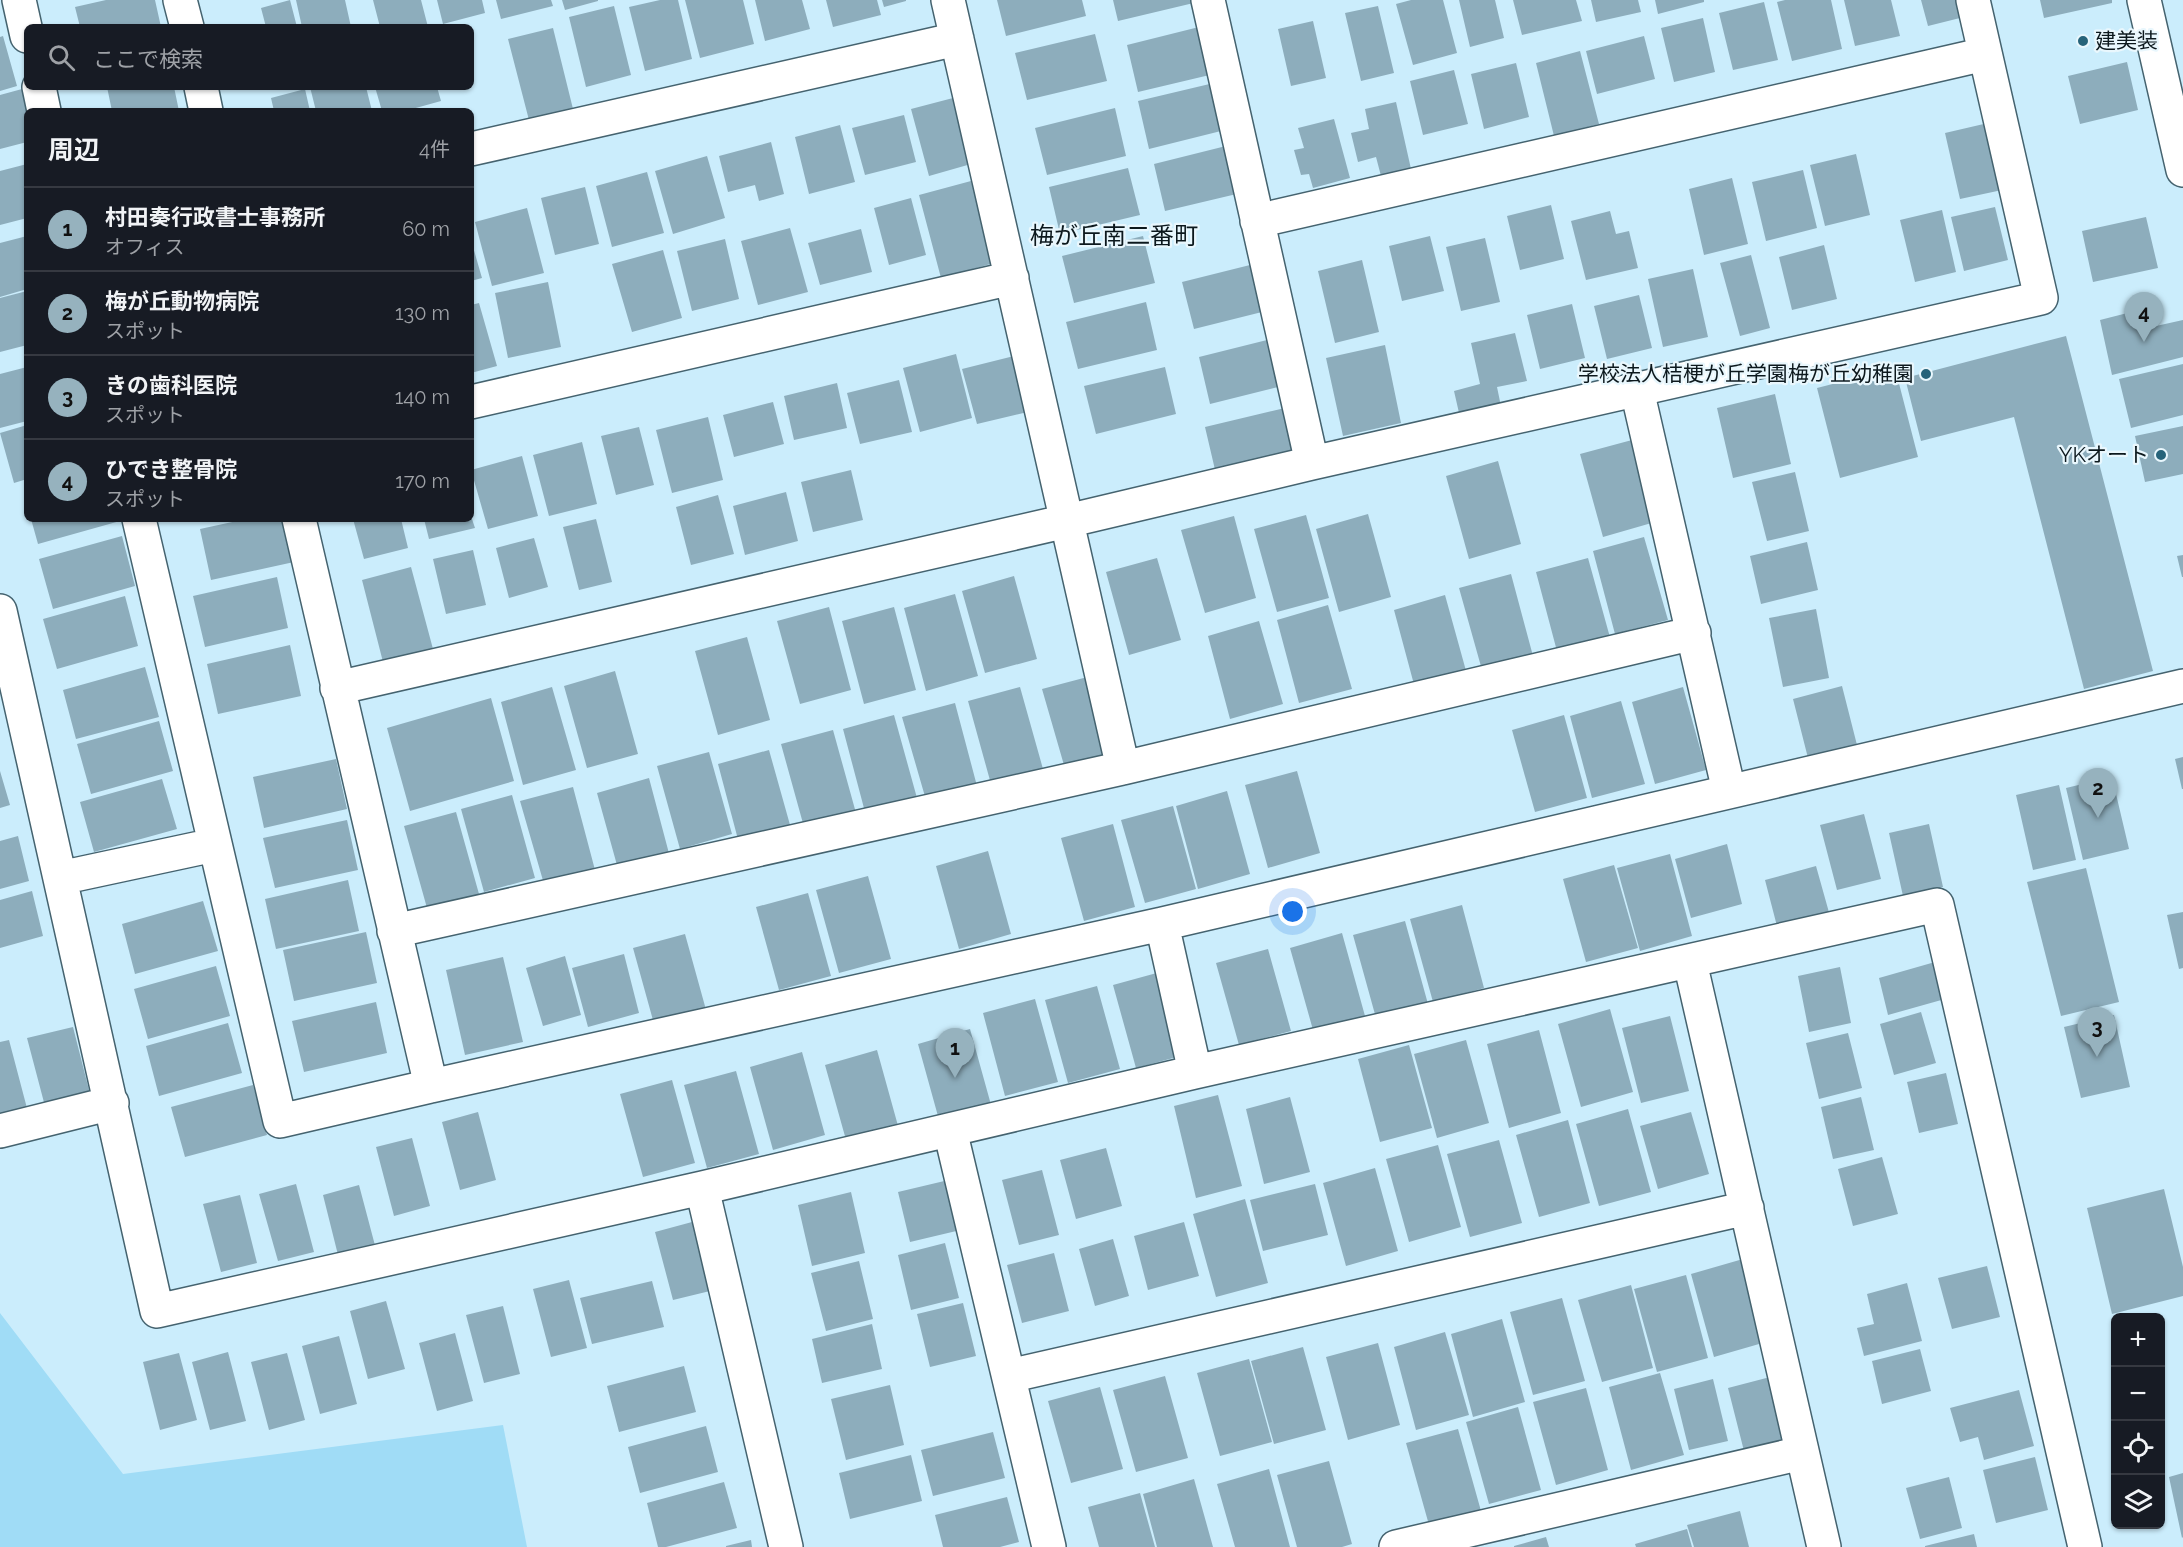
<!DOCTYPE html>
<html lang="ja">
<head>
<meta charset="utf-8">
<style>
	body { margin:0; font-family:Raleway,"Noto Sans JP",sans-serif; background:#242831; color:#f1f3f6 }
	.controls { position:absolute; right:18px; bottom:18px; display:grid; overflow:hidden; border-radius:9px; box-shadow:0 2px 4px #0004 }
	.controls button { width:54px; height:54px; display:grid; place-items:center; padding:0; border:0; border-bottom:2px solid #363941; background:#171b24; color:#f1f3f6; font:30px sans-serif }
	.you { position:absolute; left:1293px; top:912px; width:21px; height:21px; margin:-15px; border:4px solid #fff; border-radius:50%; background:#1a73e8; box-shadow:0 0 0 9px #1a73e833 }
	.badge { display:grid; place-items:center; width:39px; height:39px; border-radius:50%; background:#96b2be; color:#111; font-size:20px; font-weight:700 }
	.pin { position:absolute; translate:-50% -50px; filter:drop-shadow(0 2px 3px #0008) }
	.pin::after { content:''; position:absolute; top:32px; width:21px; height:18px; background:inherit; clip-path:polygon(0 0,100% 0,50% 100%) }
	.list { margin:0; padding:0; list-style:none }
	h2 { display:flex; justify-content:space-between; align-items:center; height:78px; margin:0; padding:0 24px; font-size:26px }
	h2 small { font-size:20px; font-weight:400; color:#9ea1a6 }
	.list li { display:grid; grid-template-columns:39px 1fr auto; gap:18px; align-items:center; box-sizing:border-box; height:84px; padding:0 24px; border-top:2px solid #363941 }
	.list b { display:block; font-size:22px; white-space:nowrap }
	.list p { margin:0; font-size:20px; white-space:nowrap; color:#9ea1a6 }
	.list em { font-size:20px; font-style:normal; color:#9ea1a6 }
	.icon { flex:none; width:33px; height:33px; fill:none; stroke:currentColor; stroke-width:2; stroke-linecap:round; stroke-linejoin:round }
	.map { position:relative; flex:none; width:2183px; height:1547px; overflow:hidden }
	.search { position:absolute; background:#171b24; box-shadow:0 2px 4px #0004; left:24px; top:24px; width:450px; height:66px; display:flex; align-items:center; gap:15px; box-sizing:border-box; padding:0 21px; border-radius:9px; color:#9ea1a6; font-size:22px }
	.panel { position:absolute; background:#171b24; box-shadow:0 2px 4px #0004; left:24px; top:108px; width:450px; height:414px; border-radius:9px }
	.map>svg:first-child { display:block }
</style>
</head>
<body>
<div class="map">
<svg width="2183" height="1547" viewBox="0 0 2183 1547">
	<rect width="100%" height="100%" fill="#cbedfc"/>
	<!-- green -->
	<path fill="#a0dcf6" d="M0,1313L123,1474L503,1425L527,1547H0Z"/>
	<!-- building -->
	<path fill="#8dadbc" d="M106,0H155L161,27H80L75,7Z
		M290,0L297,27H266L261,8Z
		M296,0H345L351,27H302Z
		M373,0H421L428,27H380Z
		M437,0H482L485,13L443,24Z
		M496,0H551L553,6L501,19Z
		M562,0H598V1L565,10Z
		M660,0H678L692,59L645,71L629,7Z
		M685,0H743L754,44L700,58Z
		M755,0H802L810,29L765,41Z
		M826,0H877L881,15L833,27Z
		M882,0H906V1L884,7Z
		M997,0H1082L1086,16L1006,36Z
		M1113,0H1202V1L1118,21Z
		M1411,0H1443L1457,53L1413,65L1396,4Z
		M1459,0H1495L1504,38L1470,47Z
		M1513,0H1576L1582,21L1522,35Z
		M1591,0H1638L1641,12L1596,22Z
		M1655,0H1704V2L1658,14Z
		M1785,0H1831L1842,49L1792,61L1777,2Z
		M1844,0H1891L1900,36L1855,46Z
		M1921,0H1959L1964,17L1928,26Z
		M2040,0H2112V3L2044,18Z
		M1764,2L1778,60L1733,70L1719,13Z
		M614,6L631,75L586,87L569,17Z
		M1378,6L1394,73L1361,81L1345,13Z
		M1703,18L1715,72L1674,82L1661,28Z
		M1313,21L1326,78L1291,86L1278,29Z
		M1207,25L1218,73L1138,92L1127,45Z
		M553,28L574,113L530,124L508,39Z
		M1095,34L1107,81L1027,100L1015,53Z
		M3,36L17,86L0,91V37Z
		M1644,36L1655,79L1597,94L1586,51Z
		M1580,51L1599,124L1554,136L1536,63Z
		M2127,62L2138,110L2080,124L2068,76Z
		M1516,63L1529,117L1484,129L1471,74Z
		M1454,70L1468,124L1423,135L1410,81Z
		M1218,82L1229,129L1149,149L1138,101Z
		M107,87H174L179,111H112Z
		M310,87H366L372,111H316Z
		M375,87H437L441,101L405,111H382Z
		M22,89L28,111L27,142L0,149V95Z
		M305,89L310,111H274L271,98Z
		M953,98L971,164L929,176L911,109Z
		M1396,102L1411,169L1381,176L1376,157L1358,162L1351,133L1369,129L1365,109Z
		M1115,108L1126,156L1047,175L1035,128Z
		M904,115L916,162L865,175L852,128Z
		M1334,119L1350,178L1313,188L1309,174L1301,175L1294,150L1304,148L1298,128Z
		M1988,123L2002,190L1960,199L1945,133Z
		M840,125L855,182L809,194L795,137Z
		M771,142L784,194L759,201L755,185L728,192L719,156Z
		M1234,144L1245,192L1165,211L1154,164Z
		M1856,154L1870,215L1825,226L1810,165Z
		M707,156L725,218L673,234L655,171Z
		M27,164V218L0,225V171Z
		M1128,168L1140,215L1060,234L1049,187Z
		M1803,170L1817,228L1766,241L1752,182Z
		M647,172L664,233L612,247L596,186Z
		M1732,178L1748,244L1704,255L1689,189Z
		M971,181L994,263L941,278L919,195Z
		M585,187L599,244L555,255L541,198Z
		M911,198L926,255L889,265L874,208Z
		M1551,205L1564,259L1520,270L1507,216Z
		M1995,207L2008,260L1964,271L1951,217Z
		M527,208L544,273L492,286L475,222Z
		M1942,210L1956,272L1915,282L1900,220Z
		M1610,211L1616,234L1629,231L1638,268L1586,280L1571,221Z
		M2146,217L2158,268L2093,282L2082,231Z
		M790,228L808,292L758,305L741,241Z
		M861,229L872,272L820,285L808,243Z
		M27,236V289L0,297V243Z
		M1143,236L1155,283L1074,303L1062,256Z
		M1430,236L1444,291L1402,301L1389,246Z
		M1485,238L1500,302L1461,311L1446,247Z
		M725,239L739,299L692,311L677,251Z
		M471,240L482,278L471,281Z
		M1824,245L1837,299L1792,310L1779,257Z
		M663,250L682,318L632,332L612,264Z
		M1751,255L1770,328L1740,336L1720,263Z
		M1362,260L1379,332L1335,343L1318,271Z
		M1262,262L1274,309L1194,329L1182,282Z
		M1693,269L1708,337L1663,347L1648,279Z
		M548,282L561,347L508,358L495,293Z
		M27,291V345L0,352V298Z
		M1639,295L1652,348L1607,359L1594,306Z
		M1146,302L1157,350L1078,369L1066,322Z
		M479,303L497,366L471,373V305Z
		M1572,304L1585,358L1540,369L1527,315Z
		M2151,307L2156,326L2183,320V357L2112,375L2100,320Z
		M1515,333L1527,381L1497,387L1503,416L1462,426L1454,391L1480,384L1471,343Z
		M2066,336L2153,671L2084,689L2014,417L1921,441L1905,378Z
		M1279,337L1290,384L1210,404L1199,357Z
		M1385,345L1401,423L1343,436L1326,358Z
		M956,354L972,418L920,432L903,368Z
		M1018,355L1032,411L977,424L962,369Z
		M2183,364V415L2131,428L2119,379Z
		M27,367V421L0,428V374Z
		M1165,367L1176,414L1096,434L1084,386Z
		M1895,368L1918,457L1840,478L1817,388Z
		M899,380L912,432L860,444L847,393Z
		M837,383L847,428L794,440L784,396Z
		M1775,394L1791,464L1733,478L1717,408Z
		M773,402L784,444L734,457L723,415Z
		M1285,408L1296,455L1216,474L1205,427Z
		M708,417L723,480L672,493L656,430Z
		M27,425V479L14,483L0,433Z
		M2183,426V474L2145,482L2135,436Z
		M639,427L654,485L616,495L601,436Z
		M1632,440L1655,522L1603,537L1580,454Z
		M582,442L597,504L549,516L533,455Z
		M522,456L538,516L488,529L471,470Z
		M1498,461L1521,544L1469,559L1446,476Z
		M851,470L863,520L813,532L801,482Z
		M1795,472L1809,531L1767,541L1752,482Z
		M786,492L798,541L745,555L733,506Z
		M718,495L734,554L691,565L676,507Z
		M1368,514L1391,597L1339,612L1316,529Z
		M1306,515L1329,598L1277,612L1254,529Z
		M1234,516L1256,598L1205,613L1181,530Z
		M31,519H120V521L38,544Z
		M246,519H284L294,562L211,580L200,529Z
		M353,519H401L408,548L364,559Z
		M424,519H472L475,528L429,539Z
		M596,519L612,582L579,590L563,527Z
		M122,536L135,586L53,609L39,559Z
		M1644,537L1668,620L1615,634L1593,551Z
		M534,538L548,587L509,598L496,548Z
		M1807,542L1818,590L1761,604L1750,556Z
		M473,550L486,605L446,614L433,559Z
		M2183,555V577H2182L2177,556Z
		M1157,558L1181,640L1129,655L1106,572Z
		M1588,558L1611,641L1558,655L1536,572Z
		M411,567L433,649L383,662L362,580Z
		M1511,574L1533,656L1482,670L1459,588Z
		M1014,576L1037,659L985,673L962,591Z
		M277,577L288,628L205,647L193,596Z
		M955,594L978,676L926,691L904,608Z
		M1445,595L1468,678L1416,692L1394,610Z
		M125,596L138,646L57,669L43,619Z
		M1328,605L1352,689L1299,703L1277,620Z
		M829,607L851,690L800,704L777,621Z
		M894,607L916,690L864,704L842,621Z
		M1816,609L1829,678L1783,687L1769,618Z
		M1259,621L1283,704L1230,719L1208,636Z
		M747,637L770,720L718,735L695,651Z
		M290,645L301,696L218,714L207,664Z
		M145,667L159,717L76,739L63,690Z
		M615,671L638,754L587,768L564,686Z
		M1095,675L1117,757L1066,772L1042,689Z
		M1842,686L1857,745L1808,758L1793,699Z
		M552,687L576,770L523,785L501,702Z
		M1020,687L1043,769L991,784L968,701Z
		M1683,687L1706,770L1655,784L1632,702Z
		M491,698L514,781L410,811L387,728Z
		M1621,701L1645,784L1592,798L1570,716Z
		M955,703L977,786L926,800L902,717Z
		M894,715L917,798L865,812L843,729Z
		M1564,715L1587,798L1535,812L1512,730Z
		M159,721L173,771L91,794L77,744Z
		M833,730L856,813L804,827L781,744Z
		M769,750L792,832L740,847L718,764Z
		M709,752L732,834L680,849L657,766Z
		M2183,757V789H2182L2175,759Z
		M336,759L347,809L264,828L253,777Z
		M0,771L10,805L0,808Z
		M1297,771L1320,853L1268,868L1245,785Z
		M2112,777L2129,849L2083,860L2066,788Z
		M649,778L671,861L620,876L597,793Z
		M162,779L177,829L94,852L80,802Z
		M2059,785L2076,860L2033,870L2016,795Z
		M573,787L595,870L544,884L520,801Z
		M1227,791L1250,874L1198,889L1176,806Z
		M512,795L535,878L484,892L461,809Z
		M1173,806L1196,889L1145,903L1121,820Z
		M456,812L479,894L427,908L404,826Z
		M1864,814L1881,879L1837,890L1820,825Z
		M347,820L358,870L275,888L263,838Z
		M1113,824L1135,907L1084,921L1061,838Z
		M1929,824L1943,887L1903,896L1889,833Z
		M18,836L29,881L0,889V841Z
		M1727,844L1742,904L1691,918L1675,859Z
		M988,851L1011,934L959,949L936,866Z
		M1670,854L1692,936L1640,951L1617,868Z
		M1614,865L1638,948L1586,962L1563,879Z
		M1816,866L1830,916L1778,930L1765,880Z
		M2086,868L2119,1002L2061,1016L2027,882Z
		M868,876L891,959L839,973L816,890Z
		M348,880L359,931L276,949L265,899Z
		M32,891L43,936L0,948V900Z
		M808,893L831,976L779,990L756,907Z
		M203,901L218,951L135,974L122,924Z
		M1462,905L1484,988L1433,1002L1410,919Z
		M2183,912V968L2179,969L2167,915Z
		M1405,921L1428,1004L1376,1018L1353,935Z
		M366,932L377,983L294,1001L283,950Z
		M1342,933L1365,1016L1313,1030L1290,948Z
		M685,934L708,1017L656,1031L633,948Z
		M1268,949L1291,1031L1239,1045L1216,963Z
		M624,954L639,1013L588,1027L572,968Z
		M565,956L581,1015L543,1026L526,968Z
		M503,957L523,1042L465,1055L446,970Z
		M1942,960L1952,997L1888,1015L1879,978Z
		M216,966L230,1016L148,1039L134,989Z
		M1840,967L1851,1023L1809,1032L1798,976Z
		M1164,971L1188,1054L1136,1068L1113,985Z
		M1097,986L1120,1069L1068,1083L1045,1000Z
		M1035,999L1058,1082L1005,1096L983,1013Z
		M376,1002L387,1053L304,1072L292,1021Z
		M1610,1009L1633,1092L1581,1107L1558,1024Z
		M1921,1012L1936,1063L1894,1075L1880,1024Z
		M2114,1015L2130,1087L2081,1098L2064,1027Z
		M1670,1016L1689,1091L1641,1103L1622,1028Z
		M228,1023L242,1073L159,1096L146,1046Z
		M73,1027L91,1098L46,1110L27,1038Z
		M970,1029L993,1112L941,1127L918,1044Z
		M1539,1030L1561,1113L1509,1128L1487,1044Z
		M1848,1033L1862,1088L1819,1099L1806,1043Z
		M9,1040L28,1112L0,1119V1042Z
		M1466,1040L1489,1123L1437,1138L1414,1054Z
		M1409,1045L1432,1128L1380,1142L1358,1059Z
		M877,1050L900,1133L848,1147L825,1065Z
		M802,1052L825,1135L773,1150L750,1067Z
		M736,1071L759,1154L707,1168L684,1085Z
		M1946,1073L1958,1124L1919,1133L1907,1082Z
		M672,1080L695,1163L643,1177L620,1094Z
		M253,1085L267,1135L185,1157L171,1107Z
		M1218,1095L1242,1186L1196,1198L1174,1106Z
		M1290,1097L1310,1172L1264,1184L1246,1109Z
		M1861,1097L1874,1150L1833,1159L1821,1107Z
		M1628,1109L1651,1192L1599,1206L1576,1124Z
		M478,1112L496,1180L460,1190L442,1122Z
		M1691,1112L1709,1174L1658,1189L1640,1126Z
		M1568,1120L1590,1203L1539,1217L1516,1135Z
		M412,1138L430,1206L394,1216L376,1147Z
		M1499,1140L1522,1223L1470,1237L1447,1154Z
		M1438,1145L1461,1227L1409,1242L1386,1159Z
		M1106,1148L1122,1206L1076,1219L1060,1160Z
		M1882,1157L1898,1214L1853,1226L1838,1169Z
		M1375,1168L1398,1251L1346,1266L1323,1183Z
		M1042,1170L1059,1235L1019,1245L1002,1180Z
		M957,1178L969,1228L910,1242L898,1192Z
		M296,1184L314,1252L278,1261L259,1194Z
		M1315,1184L1328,1235L1263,1251L1250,1200Z
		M359,1185L377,1253L340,1263L323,1195Z
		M2164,1189L2183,1267V1296L2112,1314L2087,1208Z
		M851,1192L865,1253L812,1266L798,1205Z
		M240,1195L257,1263L221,1272L203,1204Z
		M1245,1199L1268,1283L1216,1297L1193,1214Z
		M692,1222L710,1291L673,1300L655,1232Z
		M1184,1222L1199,1276L1148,1290L1134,1236Z
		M1113,1239L1129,1296L1095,1306L1079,1249Z
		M945,1243L959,1298L911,1310L898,1255Z
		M1054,1253L1069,1311L1022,1323L1007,1265Z
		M1743,1259L1766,1342L1714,1357L1691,1274Z
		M859,1261L873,1319L826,1331L811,1273Z
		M1987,1266L2000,1317L1952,1329L1938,1278Z
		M1686,1275L1708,1358L1657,1372L1634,1289Z
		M569,1280L587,1348L551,1357L533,1289Z
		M652,1281L664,1327L592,1344L580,1298Z
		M1907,1283L1922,1341L1864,1356L1857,1328L1874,1324L1867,1294Z
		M1631,1285L1653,1368L1602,1382L1578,1300Z
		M1562,1298L1585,1381L1533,1395L1510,1312Z
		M386,1301L405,1369L368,1379L350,1311Z
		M963,1303L976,1356L930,1367L917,1314Z
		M503,1306L520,1374L484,1383L466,1315Z
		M1502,1319L1525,1402L1473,1417L1451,1334Z
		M872,1324L882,1369L822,1383L812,1339Z
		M1445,1332L1469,1415L1416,1430L1394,1347Z
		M455,1333L473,1401L437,1411L419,1343Z
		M339,1336L357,1404L320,1414L302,1346Z
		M1378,1343L1400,1425L1348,1440L1326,1357Z
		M1303,1347L1326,1430L1274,1444L1251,1361Z
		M1920,1349L1931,1391L1882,1404L1872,1361Z
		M228,1352L246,1421L210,1430L192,1362Z
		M179,1353L197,1420L160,1430L143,1362Z
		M287,1353L305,1420L269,1430L251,1362Z
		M1249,1359L1272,1442L1220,1456L1197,1373Z
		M684,1366L696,1412L619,1432L607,1386Z
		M1660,1373L1684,1455L1631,1470L1609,1387Z
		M1165,1376L1188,1458L1136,1472L1113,1390Z
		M1774,1376L1791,1443L1745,1455L1728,1388Z
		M1713,1379L1728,1441L1689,1450L1674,1389Z
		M890,1385L904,1445L846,1460L831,1399Z
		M1100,1387L1123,1469L1071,1483L1048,1401Z
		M1586,1388L1608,1470L1556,1485L1533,1402Z
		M2019,1390L2034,1446L1984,1460L1978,1437L1960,1442L1950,1408Z
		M1518,1407L1541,1490L1489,1504L1466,1422Z
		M706,1426L718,1472L640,1493L628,1447Z
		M1458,1429L1481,1511L1429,1525L1406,1443Z
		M993,1432L1005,1478L933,1496L921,1450Z
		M911,1455L922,1501L850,1519L839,1473Z
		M2035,1457L2048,1510L1996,1523L1983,1470Z
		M1329,1461L1352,1544L1342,1547H1297L1277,1475Z
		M1269,1469L1290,1547H1235L1217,1484Z
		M2183,1473V1537L2182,1538L2169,1477Z
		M1949,1477L1962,1528L1920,1539L1906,1488Z
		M1194,1479L1213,1547H1157L1143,1494Z
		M724,1482L737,1528L666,1547H658L647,1503Z
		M1140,1493L1155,1547H1099L1088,1507Z
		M1007,1497L1019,1542L1000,1547H943L935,1515Z
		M1740,1511L1749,1547H1694L1687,1525Z
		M1687,1529L1692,1547H1636L1635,1544Z
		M1974,1534L1977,1547H1925V1546Z
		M1546,1537L1549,1547H1514V1546Z
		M751,1540L752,1547H726V1546Z"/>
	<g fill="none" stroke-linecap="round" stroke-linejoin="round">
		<!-- street casing -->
		<g stroke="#45636f" stroke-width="36">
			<path id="street" d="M19,0L27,36
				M180,0L187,27
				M948,0L1123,768
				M1208,0L1312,463
				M39,87L44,111
				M201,87L206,111
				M471,149L957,39
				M1257,221L1985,54
				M1637,390L1729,791
				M471,402L1012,278
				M139,519L280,1121L431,1086L1162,924L2183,686
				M299,519L431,1086
				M0,611L157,1311L702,1188L1195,1072L1937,905L2085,1547
				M337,688L1067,521L1312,463L2041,298L1973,0
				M60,878L214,845
				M1162,924L1195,1072
				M394,931L1123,768L1694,633
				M1690,962L1824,1547
				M950,1130L1049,1547
				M0,1131L112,1103
				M702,1188L786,1547
				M1009,1376L1747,1208
				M1396,1547L1802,1453"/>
		</g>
		<!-- secondary casing -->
		<g stroke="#45636f" stroke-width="36">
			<path id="secondary" d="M2144,0L2183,170"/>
		</g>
		<!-- street -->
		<use href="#street" stroke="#fff" stroke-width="33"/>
		<!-- secondary -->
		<use href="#secondary" stroke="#fff" stroke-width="33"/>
	</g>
	<!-- markers -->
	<g fill="#26637a" stroke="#e9f7fd" stroke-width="2">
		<circle cx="2083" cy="41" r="6"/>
		<circle cx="1926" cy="374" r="6"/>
		<circle cx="2161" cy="455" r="6"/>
	</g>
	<g text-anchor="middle" stroke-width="4.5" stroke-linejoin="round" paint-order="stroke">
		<!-- poi labels -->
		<g font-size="21" fill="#0c181d" stroke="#e9f7fd" text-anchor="end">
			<text x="2095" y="48" text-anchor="start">建美装</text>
			<text x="1914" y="381">学校法人桔梗が丘学園梅が丘幼稚園</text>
			<text x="2149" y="462">YKオート</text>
		</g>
		<!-- quarter labels -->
		<g font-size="24" fill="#0c181d" stroke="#e9f7fd">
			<text x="1114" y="244">梅が丘南二番町</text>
		</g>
	</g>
</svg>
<div class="controls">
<button>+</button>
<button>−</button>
<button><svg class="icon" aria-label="locate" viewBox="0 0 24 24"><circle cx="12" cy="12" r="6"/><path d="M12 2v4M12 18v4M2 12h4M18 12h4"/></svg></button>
<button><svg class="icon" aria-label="layers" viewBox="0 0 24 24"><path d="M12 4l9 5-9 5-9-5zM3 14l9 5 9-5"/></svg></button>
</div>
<div class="you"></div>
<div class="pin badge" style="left:955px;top:1078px">1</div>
<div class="pin badge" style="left:2098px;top:818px">2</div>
<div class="pin badge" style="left:2097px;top:1057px">3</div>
<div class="pin badge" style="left:2144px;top:342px">4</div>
<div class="search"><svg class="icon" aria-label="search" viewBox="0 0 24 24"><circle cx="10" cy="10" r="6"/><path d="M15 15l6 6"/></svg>ここで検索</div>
<section class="panel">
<h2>周辺<small>4件</small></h2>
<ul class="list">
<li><span class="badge">1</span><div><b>村田奏行政書士事務所</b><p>オフィス</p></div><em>60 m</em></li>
<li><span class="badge">2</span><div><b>梅が丘動物病院</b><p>スポット</p></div><em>130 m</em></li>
<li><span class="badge">3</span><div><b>きの歯科医院</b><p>スポット</p></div><em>140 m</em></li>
<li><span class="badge">4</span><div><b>ひでき整骨院</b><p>スポット</p></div><em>170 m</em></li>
</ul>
</section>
</div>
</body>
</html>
